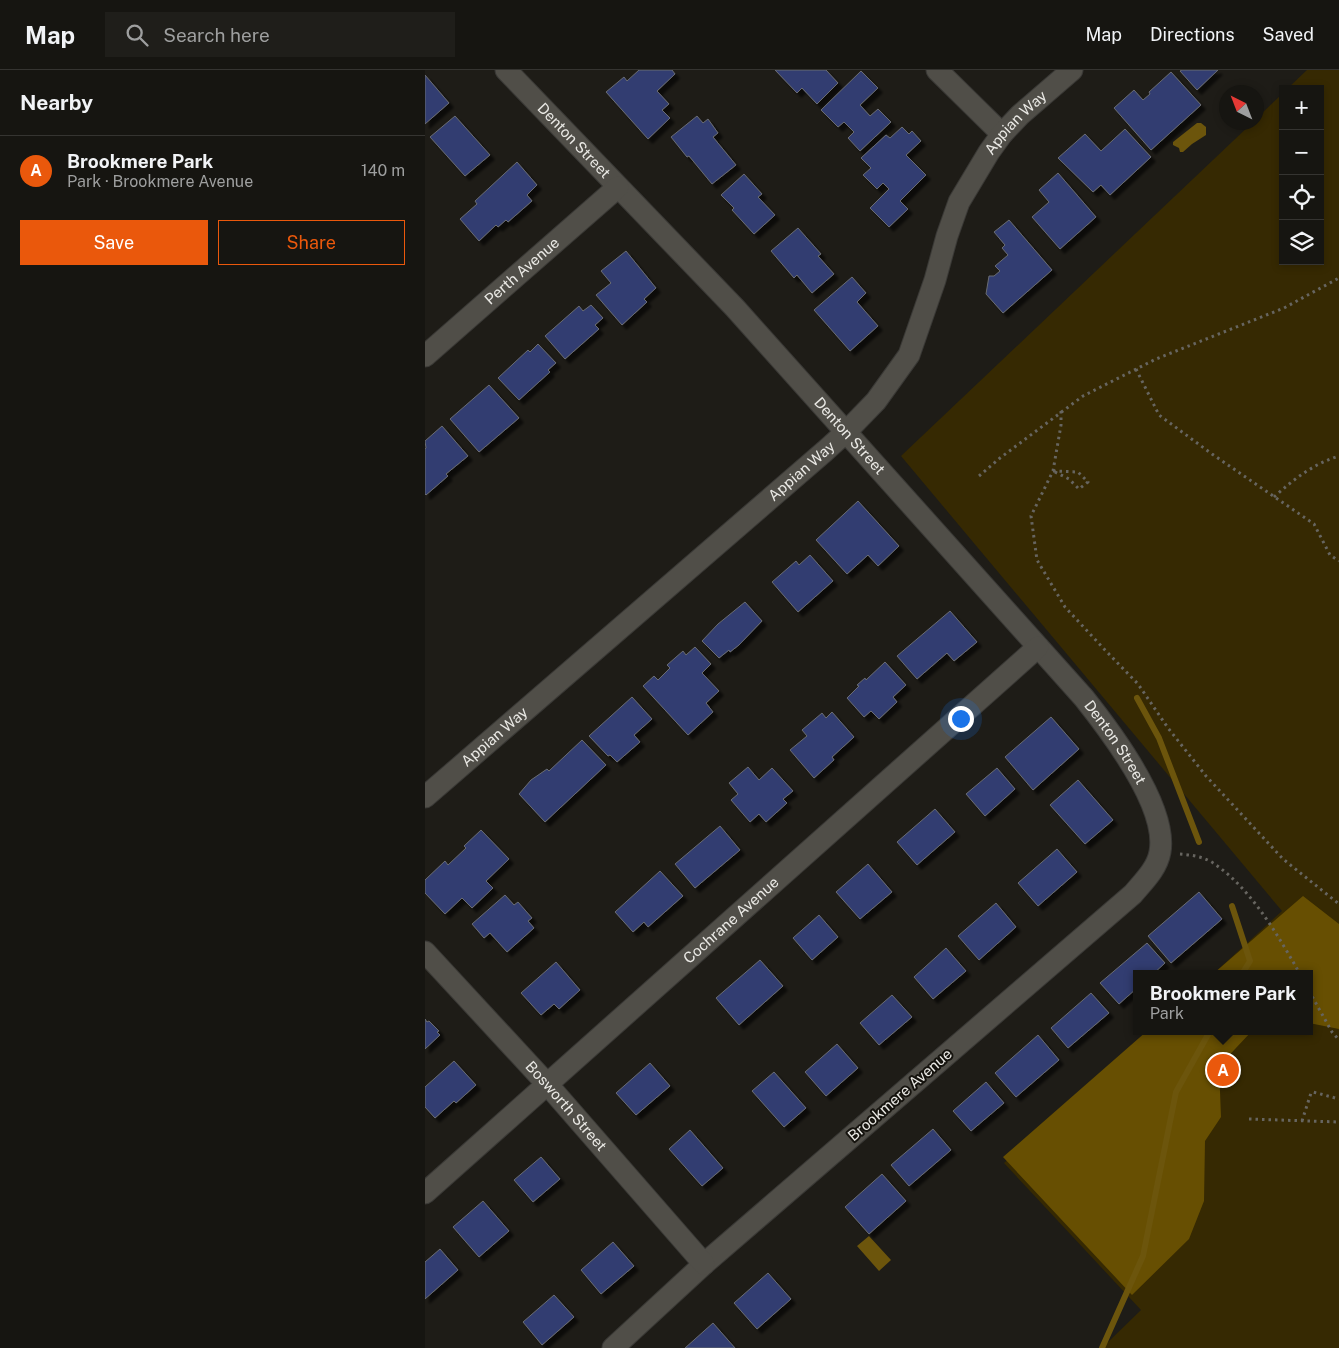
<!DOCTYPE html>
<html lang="en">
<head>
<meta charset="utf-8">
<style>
	body { margin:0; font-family:"Public Sans",sans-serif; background:#1f1e1a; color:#f1f3f6 }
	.controls { position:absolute; right:15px; top:15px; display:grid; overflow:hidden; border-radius:0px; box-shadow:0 2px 8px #0003 }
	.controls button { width:45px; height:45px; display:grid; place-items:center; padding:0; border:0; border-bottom:1px solid #353431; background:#161511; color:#f1f3f6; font:25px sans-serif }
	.compass { position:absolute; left:794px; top:15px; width:45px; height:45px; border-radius:50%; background:#161511; box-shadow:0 2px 8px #0003; rotate:318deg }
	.you { position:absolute; left:535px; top:648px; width:18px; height:18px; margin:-12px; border:4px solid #fff; border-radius:50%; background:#1a73e8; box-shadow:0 0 0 8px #1a73e833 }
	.badge { display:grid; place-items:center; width:32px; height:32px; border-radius:50%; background:#ea580c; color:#fff; font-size:16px; font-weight:700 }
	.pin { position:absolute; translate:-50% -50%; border:2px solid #fff; box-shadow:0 1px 5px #0006 }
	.popup { position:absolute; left:708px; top:900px; width:180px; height:65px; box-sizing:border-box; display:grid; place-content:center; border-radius:0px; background:#161511; filter:drop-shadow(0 1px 4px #0005); font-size:16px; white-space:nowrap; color:#9e9f9f }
	.popup b { font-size:19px; color:#f1f3f6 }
	.popup::after { content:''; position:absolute; left:50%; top:100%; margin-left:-10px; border:10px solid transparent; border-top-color:#161511 }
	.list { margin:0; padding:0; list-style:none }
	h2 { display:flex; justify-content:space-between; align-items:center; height:65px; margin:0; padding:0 20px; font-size:21px }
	h2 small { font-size:16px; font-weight:400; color:#9e9f9f }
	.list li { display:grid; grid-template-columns:32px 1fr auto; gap:15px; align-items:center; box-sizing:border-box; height:70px; padding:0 20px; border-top:1px solid #353431 }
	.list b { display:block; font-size:19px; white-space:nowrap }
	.list p { margin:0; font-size:16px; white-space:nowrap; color:#9e9f9f }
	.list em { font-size:16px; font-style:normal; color:#9e9f9f }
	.actions { display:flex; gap:10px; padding:15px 20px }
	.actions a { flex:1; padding:11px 0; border:1px solid #ea580c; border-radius:0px; text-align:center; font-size:18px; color:#ea580c }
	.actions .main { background:#ea580c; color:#fff }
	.icon { flex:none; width:28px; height:28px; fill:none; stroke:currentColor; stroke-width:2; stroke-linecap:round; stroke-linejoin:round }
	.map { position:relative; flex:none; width:914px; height:1278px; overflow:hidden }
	header { display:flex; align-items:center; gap:30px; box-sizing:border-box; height:70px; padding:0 25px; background:#161511; border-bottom:1px solid #353431 }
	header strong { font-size:24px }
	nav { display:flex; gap:28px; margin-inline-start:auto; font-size:18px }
	.search { width:350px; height:45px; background:#1f1e1a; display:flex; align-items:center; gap:12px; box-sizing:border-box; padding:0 18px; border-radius:0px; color:#9e9f9f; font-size:19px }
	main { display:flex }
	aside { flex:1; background:#161511 }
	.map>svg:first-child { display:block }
</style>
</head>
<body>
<header>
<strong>Map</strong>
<div class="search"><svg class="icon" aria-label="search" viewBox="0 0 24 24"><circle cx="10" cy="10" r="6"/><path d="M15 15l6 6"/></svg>Search here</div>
<nav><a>Map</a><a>Directions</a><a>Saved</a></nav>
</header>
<main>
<aside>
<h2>Nearby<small></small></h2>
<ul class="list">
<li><span class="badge">A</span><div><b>Brookmere Park</b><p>Park · Brookmere Avenue</p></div><em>140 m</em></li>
</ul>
<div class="actions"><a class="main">Save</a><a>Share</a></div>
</aside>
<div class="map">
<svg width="914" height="1278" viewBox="0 0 914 1278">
	<defs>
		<filter id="shadow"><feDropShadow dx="4.5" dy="4.5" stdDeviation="1" flood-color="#0009"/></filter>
	</defs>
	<rect width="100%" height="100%" fill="#1e1c17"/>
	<!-- green -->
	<path fill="#362902" d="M882,0H914V1278H677L716,1240L579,1093L724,961H884V904H788L857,841L476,386L827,53L832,52V48L858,23V191H895V19H862Z"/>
	<!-- forest -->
	<path fill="#674f02" d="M878,826L914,854V959L884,953V904H788Z
		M722,961H827L794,996L796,1047L780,1071L779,1131L764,1169L707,1225L578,1087Z"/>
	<!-- water -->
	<path fill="#6c550c" d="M772,53H776L781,57V65L767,74L758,82H755L754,78L748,75V72Z
		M444,1166L466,1190L454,1201L432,1176Z"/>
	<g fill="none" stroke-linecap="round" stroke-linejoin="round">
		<!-- stream -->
		<path stroke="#6c550c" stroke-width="6" d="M712,628L734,668L774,772
			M807,836L825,891L817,904
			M677,1278L718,1186L751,1022L785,961"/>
	</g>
	<!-- building -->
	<path fill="#313e71" stroke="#6a6c73" filter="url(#shadow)" d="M214,0H247L250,4L232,21L244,34L237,40L245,48L223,69L181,22L199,7L202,11Z
		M350,0H401L413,13L392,34L377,18L372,23Z
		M757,0H793L772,20L755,1Z
		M436,1L453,18L435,35L445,46L453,39L466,52L435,81L423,68L429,62L419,52L413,57L396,40Z
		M746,2L776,35L726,80L689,38L709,20L718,30L725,24L724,22Z
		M0,5L24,33L0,54Z
		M30,46L65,85L40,106L5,67Z
		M272,46L278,53L283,49L293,63L288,67L311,95L287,114L264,86L262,87L246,67Z
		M477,57L484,64L487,61L496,71L481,85L501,105L475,131L483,139L464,157L445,138L464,119L458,113L452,119L438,105L446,98L436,88L461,65L465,68Z
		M700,59L726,87L685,125L676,115L668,122L633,88L660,64L676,81Z
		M92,92L112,115L102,125L107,131L83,152L81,150L73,157L71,155L54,171L35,149L52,134L50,131Z
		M633,103L671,147L635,179L607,147L624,132L614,120Z
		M319,104L337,124L333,127L350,145L329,164L307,140L309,138L296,125Z
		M584,150L627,200L578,243L561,224L564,206H569L575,201L570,196L583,185L577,178L580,175L569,162Z
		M373,158L396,184L393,186L409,204L387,223L372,205L369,208L346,181Z
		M201,181L231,218L219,229L222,232L197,255L171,225L186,213L176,201Z
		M427,207L441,223L432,232L453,256L425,281L389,240Z
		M166,235L178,248L170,255L174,259L140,289L120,266L154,236L158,241Z
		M113,274L131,293L123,300L125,302L94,330L73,308L103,280L105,282Z
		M64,315L94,348L54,382L25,349Z
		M17,356L43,386L21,404L23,406L1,425L0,424V379L1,378L0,371Z
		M433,431L474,476L453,496L443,485L422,504L391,470Z
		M385,485L408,511L373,542L347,512L371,491L374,495Z
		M320,532L337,551L314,575L305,582L304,580L294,588L277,571L293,554Z
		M525,541L552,572L529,591L522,583L492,609L472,586Z
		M270,577L286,594L277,603L294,621L281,633L288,642L263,665L218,616L229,606L233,610L245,598L242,595L258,581L261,585Z
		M460,592L481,615L468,627L472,632L454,649L446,641L439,647L422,628L434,616L432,615L440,608L441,610Z
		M207,627L227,649L209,665L215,672L192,692L185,685L183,686L164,666Z
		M407,642L429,667L407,687L409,690L389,708L365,680L382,666L377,660L397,643L401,648Z
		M626,647L654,679L608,720L580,687Z
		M157,670L181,695L120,752L94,724L106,710L122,699L124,701Z
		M323,697L334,710L347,698L368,721L358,729L362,733L341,752L334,744L325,752L306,730L313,724L304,713Z
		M572,698L590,719L560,746L541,724Z
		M653,710L688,750L660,774L625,735Z
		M510,739L530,762L492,795L472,772Z
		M295,756L315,780L270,818L250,794Z
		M56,760L84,789L61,811L68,818L47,838L37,828L20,844L0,823V810L20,791L23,795L41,778L39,776Z
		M632,779L652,802L613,836L593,813Z
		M443,794L467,822L435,849L411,822Z
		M235,801L258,826L223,857L219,852L208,862L190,842Z
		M774,822L797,849L746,893L723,866Z
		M80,825L89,835L93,832L107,848L103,851L109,858L82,882L65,863L59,868L47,854Z
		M571,833L591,857L554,890L533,866Z
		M394,845L413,867L387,890L368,868Z
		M722,873L740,893L728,904H712V918L694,934L675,913Z
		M521,878L541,901L508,929L489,907Z
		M335,890L358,916L314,955L291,928Z
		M131,892L155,920L134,939L129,934L116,945L96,923Z
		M666,923L684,943L643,978L626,958Z
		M467,925L487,947L454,975L435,953Z
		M0,949L2,952L4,951L14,961L12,962L15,965L0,979Z
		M613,965L634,990L591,1027L570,1003Z
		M412,974L433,998L401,1026L380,1002Z
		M29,991L51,1015L31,1033L29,1031L10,1048L0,1037V1017Z
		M225,993L245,1016L211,1045L191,1023Z
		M349,1002L381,1038L359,1057L327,1021Z
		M561,1012L579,1033L546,1061L528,1041Z
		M508,1059L526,1080L484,1116L466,1095Z
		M265,1060L298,1098L277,1116L244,1079Z
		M116,1087L135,1109L108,1132L89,1110Z
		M457,1104L481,1131L444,1164L420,1137Z
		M58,1131L84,1161L54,1187L28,1157Z
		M188,1172L209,1196L176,1224L156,1200Z
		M15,1179L33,1200L0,1229V1192Z
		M343,1203L366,1229L332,1259L309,1233Z
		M129,1225L149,1247L117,1275L98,1252Z
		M288,1253L310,1278H260Z"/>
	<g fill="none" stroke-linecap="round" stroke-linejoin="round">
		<!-- minor casing -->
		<g stroke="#3a3936" stroke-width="23">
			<g id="minor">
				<path id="s1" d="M81,0L310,238L659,628C686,662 743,737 735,782C732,799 718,812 708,824L279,1194L188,1278"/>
				<path d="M512,0L577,64"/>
				<path id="s2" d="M0,286L193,117"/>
				<path id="s3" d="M0,727L400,381L421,362L451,331L484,285L510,210L522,166L534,132L564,82L577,64L595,45L647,0"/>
				<path id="s4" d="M0,882L122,1014L279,1194"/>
				<path id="s5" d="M0,1123L613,577"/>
			</g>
		</g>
		<!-- path -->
		<path stroke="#676560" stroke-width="3" stroke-dasharray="2.5 4" stroke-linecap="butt" d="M711,299L734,345L787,384L889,454L905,485L914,491
			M636,341V355L628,401L606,446L612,490L640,537L680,580L713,614L743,658L781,706L858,789L914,834
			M628,401L653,402L663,412L654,419L644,409Z
			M554,406L575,388L658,326L731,289L859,238L914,208
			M849,427C869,409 888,394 914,386
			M755,784C767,785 781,787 791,795C827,820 854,867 875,904
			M884,921L907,962L914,970
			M824,1049L914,1052
			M877,1051L886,1023L888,1022L914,1029"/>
		<!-- minor -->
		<use href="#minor" stroke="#504e48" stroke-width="21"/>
	</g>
	<g text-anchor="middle" stroke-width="4" stroke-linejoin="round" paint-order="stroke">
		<!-- street labels -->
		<g font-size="15" fill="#eae9e5" stroke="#15130e">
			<text dy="5" stroke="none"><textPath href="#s3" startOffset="916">Appian Way</textPath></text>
			<text dy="5" stroke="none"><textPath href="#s1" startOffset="98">Denton Street</textPath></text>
			<text dy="5" stroke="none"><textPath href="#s2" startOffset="129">Perth Avenue</textPath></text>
			<text dy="5" stroke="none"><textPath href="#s1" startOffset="502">Denton Street</textPath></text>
			<text dy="5" stroke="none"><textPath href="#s3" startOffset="498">Appian Way</textPath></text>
			<text dy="5" stroke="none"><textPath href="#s3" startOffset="92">Appian Way</textPath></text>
			<text dy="5" stroke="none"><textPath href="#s1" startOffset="908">Denton Street</textPath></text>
			<text dy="5" stroke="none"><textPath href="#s5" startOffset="410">Cochrane Avenue</textPath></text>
			<text transform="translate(475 1025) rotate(-41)" y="5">Brookmere Avenue</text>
			<text dy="5" stroke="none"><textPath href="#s4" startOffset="209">Bosworth Street</textPath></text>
		</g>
	</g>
</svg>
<div class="controls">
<button>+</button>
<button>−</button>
<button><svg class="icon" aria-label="locate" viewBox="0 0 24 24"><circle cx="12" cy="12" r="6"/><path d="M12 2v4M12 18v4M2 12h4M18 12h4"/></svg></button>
<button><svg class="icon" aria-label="layers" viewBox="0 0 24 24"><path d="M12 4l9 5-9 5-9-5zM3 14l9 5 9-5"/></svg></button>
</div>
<svg class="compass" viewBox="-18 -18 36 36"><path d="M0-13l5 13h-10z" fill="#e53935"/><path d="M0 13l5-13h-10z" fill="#9e9f9f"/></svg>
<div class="you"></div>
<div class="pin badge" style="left:798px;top:1000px">A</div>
<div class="popup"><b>Brookmere Park</b>Park</div>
</div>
</main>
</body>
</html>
